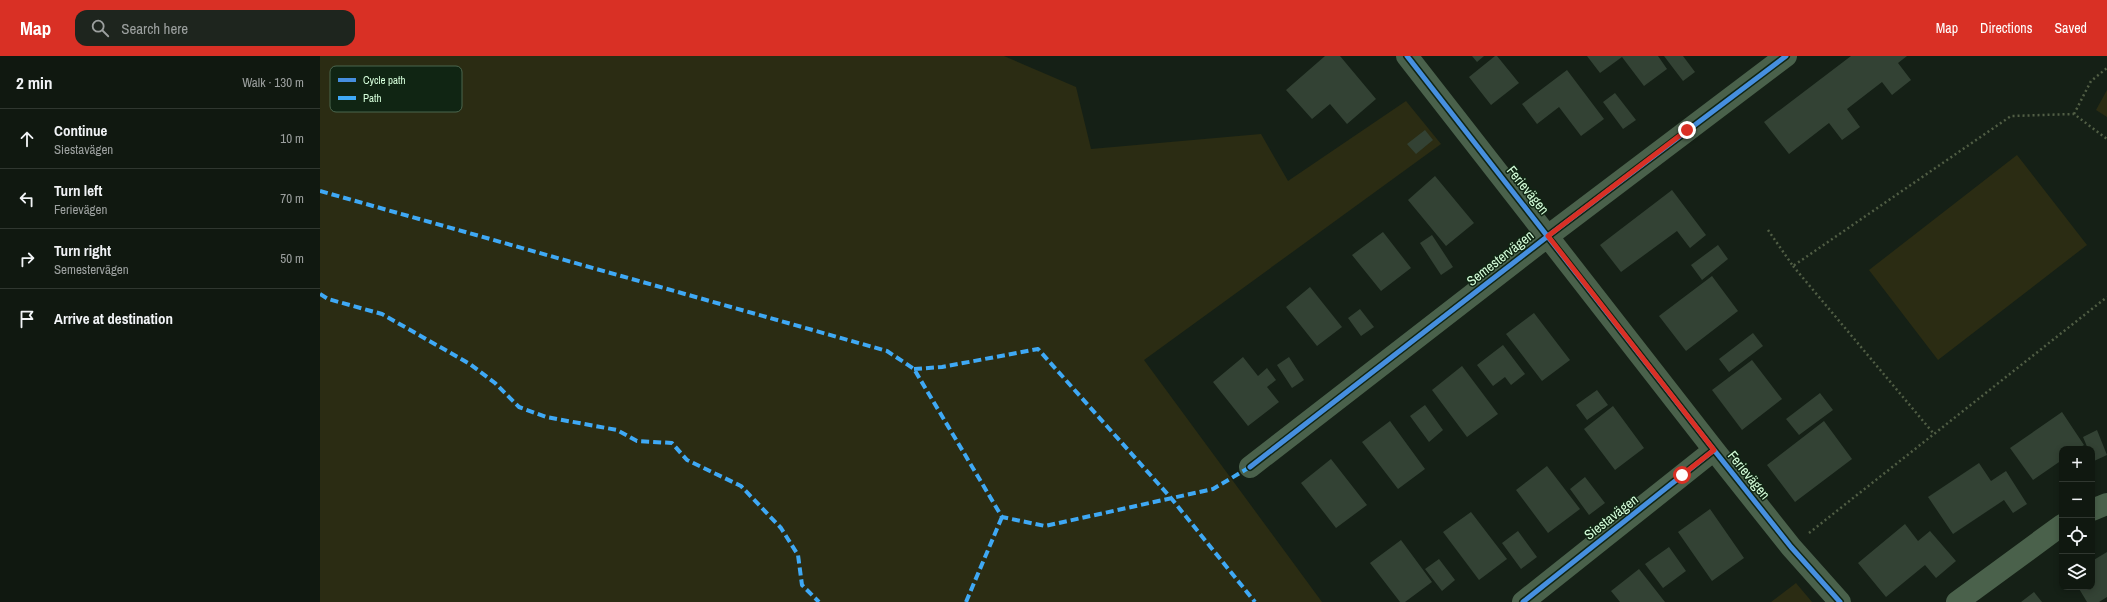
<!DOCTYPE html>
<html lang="en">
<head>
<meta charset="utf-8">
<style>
	body { margin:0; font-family:"Archivo Narrow",sans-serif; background:#1e251e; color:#f1f3f6 }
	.controls { position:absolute; right:12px; bottom:12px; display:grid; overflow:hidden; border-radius:8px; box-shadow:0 2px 6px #0003 }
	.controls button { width:36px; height:36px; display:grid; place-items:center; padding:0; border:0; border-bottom:1px solid #303730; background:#101810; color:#f1f3f6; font:20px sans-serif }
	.stop { position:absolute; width:12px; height:12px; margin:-9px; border:3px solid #d93025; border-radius:50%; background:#fff }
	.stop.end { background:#d93025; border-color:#fff; box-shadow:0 1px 4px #0008 }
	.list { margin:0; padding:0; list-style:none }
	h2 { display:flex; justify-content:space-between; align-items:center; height:52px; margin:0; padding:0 16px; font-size:17px }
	h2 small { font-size:13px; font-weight:400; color:#9ca09f }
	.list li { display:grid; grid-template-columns:26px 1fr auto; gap:12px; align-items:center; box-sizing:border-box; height:60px; padding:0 16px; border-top:1px solid #303730 }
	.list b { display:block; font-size:15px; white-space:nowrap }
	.list p { margin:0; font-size:13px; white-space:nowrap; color:#9ca09f }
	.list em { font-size:13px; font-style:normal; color:#9ca09f }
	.icon { flex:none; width:22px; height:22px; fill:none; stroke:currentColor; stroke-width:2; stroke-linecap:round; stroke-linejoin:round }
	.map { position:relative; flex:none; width:1787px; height:546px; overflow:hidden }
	header { display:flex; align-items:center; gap:24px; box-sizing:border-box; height:56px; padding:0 20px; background:#d93025; color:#fff }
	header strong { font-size:19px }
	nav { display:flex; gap:22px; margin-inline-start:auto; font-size:14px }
	.search { width:280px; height:36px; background:#1e251e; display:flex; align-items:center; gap:10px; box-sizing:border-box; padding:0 14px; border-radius:12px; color:#9ca09f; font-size:15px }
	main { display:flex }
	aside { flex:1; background:#101810 }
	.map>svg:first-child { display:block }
</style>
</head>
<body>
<header>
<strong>Map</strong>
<div class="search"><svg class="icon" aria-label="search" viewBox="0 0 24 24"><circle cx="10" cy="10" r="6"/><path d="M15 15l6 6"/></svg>Search here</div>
<nav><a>Map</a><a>Directions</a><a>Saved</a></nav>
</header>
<main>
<aside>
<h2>2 min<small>Walk · 130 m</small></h2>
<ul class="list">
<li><svg class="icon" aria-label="ahead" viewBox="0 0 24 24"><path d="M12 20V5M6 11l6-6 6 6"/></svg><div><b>Continue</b><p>Siestavägen</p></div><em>10 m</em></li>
<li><svg class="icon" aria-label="left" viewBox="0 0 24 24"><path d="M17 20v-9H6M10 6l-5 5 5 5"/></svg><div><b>Turn left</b><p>Ferievägen</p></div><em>70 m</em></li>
<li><svg class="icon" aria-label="right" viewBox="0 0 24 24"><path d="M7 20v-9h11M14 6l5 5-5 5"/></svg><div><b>Turn right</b><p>Semestervägen</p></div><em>50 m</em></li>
<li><svg class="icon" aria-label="arrive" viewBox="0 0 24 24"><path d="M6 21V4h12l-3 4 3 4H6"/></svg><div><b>Arrive at destination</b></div></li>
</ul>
</aside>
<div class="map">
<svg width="1787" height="546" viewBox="0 0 1787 546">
	<rect width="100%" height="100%" fill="#152016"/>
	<!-- green -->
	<path fill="#2b2c13" d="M0,0H684L756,31L771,93L941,78L968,125L1086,45L1121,88L824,304L1002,546H0Z
		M1787,34V61L1776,54Z
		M1697,99L1767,189L1618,304L1549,214Z
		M1476,527L1492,546H1451Z"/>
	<!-- building -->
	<path fill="#334234" d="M1005,0H1020L1056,43L1027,68L1010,48L992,63L966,34Z
		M1152,0H1164L1157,6Z
		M1175,0H1177L1199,27L1171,49L1149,21Z
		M1267,0H1338L1347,13L1324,30L1302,1L1280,17Z
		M1344,0H1363L1375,16L1363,25Z
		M1531,0H1587L1578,7L1591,24L1572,39L1562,26L1527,53L1540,71L1522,84L1509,67L1469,98L1444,66Z
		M1247,14L1284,63L1261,80L1239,51L1217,68L1202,48Z
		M1295,37L1316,64L1303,73L1283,46Z
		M1105,74L1113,84L1096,98L1087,88Z
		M1115,120L1154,167L1126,190L1088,144Z
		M1352,134L1386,179L1370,192L1357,175L1301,216L1280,189Z
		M1063,176L1091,212L1061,235L1032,199Z
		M1112,179L1133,211L1121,219L1100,187Z
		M1398,189L1408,203L1382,224L1371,209Z
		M1392,220L1418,255L1366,295L1339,260Z
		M990,231L1022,271L997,290L966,251Z
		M1040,253L1054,271L1041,280L1028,262Z
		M1214,257L1250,304L1222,325L1186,278Z
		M1433,277L1443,290L1409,316L1399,303Z
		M1183,289L1205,318L1191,329L1185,321L1173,330L1157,309Z
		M923,301L938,320L947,312L956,324L947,331L959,346L928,370L893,326Z
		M969,301L984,324L972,332L957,309Z
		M1432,304L1462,343L1422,374L1392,334Z
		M1142,310L1178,358L1147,381L1112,334Z
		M1277,334L1288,349L1267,364L1256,349Z
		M1500,337L1513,354L1479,379L1466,363Z
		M1105,349L1123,374L1109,386L1090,360Z
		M1293,350L1324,392L1295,414L1264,373Z
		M1742,356L1764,389L1758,393H1742V404L1713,424L1690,392Z
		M1070,365L1105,413L1078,433L1042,386Z
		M1504,365L1532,403L1475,446L1447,409Z
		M1777,374L1787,399L1774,405L1772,393H1768L1763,381Z
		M1011,403L1047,449L1016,472L981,427Z
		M1659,407L1671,425L1686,415L1707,448L1693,457L1684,444L1633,478L1608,441Z
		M1227,410L1260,453L1228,477L1196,434Z
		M1265,421L1285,447L1269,459L1250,433Z
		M1390,453L1424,502L1392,525L1358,476Z
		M1151,456L1187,503L1159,524L1123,476Z
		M1585,468L1598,485L1610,475L1636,505L1616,522L1605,509L1566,541L1538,507Z
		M1198,475L1217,501L1201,513L1182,487Z
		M1081,484L1112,526L1085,546H1080L1050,507Z
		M1349,491L1366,515L1343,532L1325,508Z
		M1787,496V541L1779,546H1767L1758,531H1772V505Z
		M1119,503L1135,524L1122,535L1105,513Z
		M1319,513L1345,546H1300L1291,535Z
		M1714,536L1722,546H1701Z"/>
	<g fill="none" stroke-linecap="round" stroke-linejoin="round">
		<!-- path -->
		<path stroke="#515e45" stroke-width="2.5" stroke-dasharray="2 3" stroke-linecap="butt" d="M1754,58L1771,25L1787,12
			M1448,174L1473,210L1691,60L1754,58L1787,83
			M1473,210L1614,378
			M1489,477L1787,241"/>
		<!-- minor -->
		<path stroke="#4a614b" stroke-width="22" d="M1087,0L1394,394L1471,491L1520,546
			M930,411L1228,180L1466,0
			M1772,454L1787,448
			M1203,546L1394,394
			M1637,546L1742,469"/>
		<!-- quiet -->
		<path stroke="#3fa9f5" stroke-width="4" stroke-dasharray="8 4" stroke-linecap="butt" d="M0,135L567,295L594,313L682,461L725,470L893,433L930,411
			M0,238L8,243L62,258L150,308L175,327L199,351L226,361L297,374L317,385L352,387L367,404L421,430L461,472L478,499L482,529L499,546
			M594,313L622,311L718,293L851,442L935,546
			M646,546L682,461"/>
		<!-- cycleway casing -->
		<g stroke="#102513" stroke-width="8">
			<path id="cycleway" d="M1087,0L1394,394L1471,491L1520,546
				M930,411L1228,180L1466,0
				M1203,546L1394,394"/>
		</g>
		<!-- cycleway -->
		<use href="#cycleway" stroke="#468fdf" stroke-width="5"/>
	</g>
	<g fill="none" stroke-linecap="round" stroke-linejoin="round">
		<!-- route -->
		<path stroke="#d93025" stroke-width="5" d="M1362,419L1394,394L1228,180L1367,74"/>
	</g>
	<g text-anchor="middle" stroke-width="3" stroke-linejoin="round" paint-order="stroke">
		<!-- street labels -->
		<g font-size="14" fill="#d5feda" stroke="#102513">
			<text transform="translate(1208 134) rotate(51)" y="5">Ferievägen</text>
			<text transform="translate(1180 202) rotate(-38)" y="5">Semestervägen</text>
			<text transform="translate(1429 419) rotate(51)" y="5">Ferievägen</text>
			<text transform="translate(1291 461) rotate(-38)" y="5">Siestavägen</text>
		</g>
	</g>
	<!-- legend -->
	<rect x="10" y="10" width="132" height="46" rx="6" fill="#102513" stroke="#4b664f" stroke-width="1"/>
	<rect x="18" y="22" width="18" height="4" fill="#468fdf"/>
	<rect x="18" y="40" width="18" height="4" fill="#3fa9f5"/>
	<g font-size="11" fill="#d5feda">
		<text x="43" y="28">Cycle path</text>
		<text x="43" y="46">Path</text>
	</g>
</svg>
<div class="controls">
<button>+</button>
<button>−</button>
<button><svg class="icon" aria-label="locate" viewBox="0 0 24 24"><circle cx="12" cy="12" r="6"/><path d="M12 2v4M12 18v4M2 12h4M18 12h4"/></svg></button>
<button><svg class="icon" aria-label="layers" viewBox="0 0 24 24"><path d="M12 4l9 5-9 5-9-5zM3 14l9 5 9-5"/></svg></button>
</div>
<div class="stop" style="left:1362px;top:419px"></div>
<div class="stop end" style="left:1367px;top:74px"></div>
</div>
</main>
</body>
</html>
